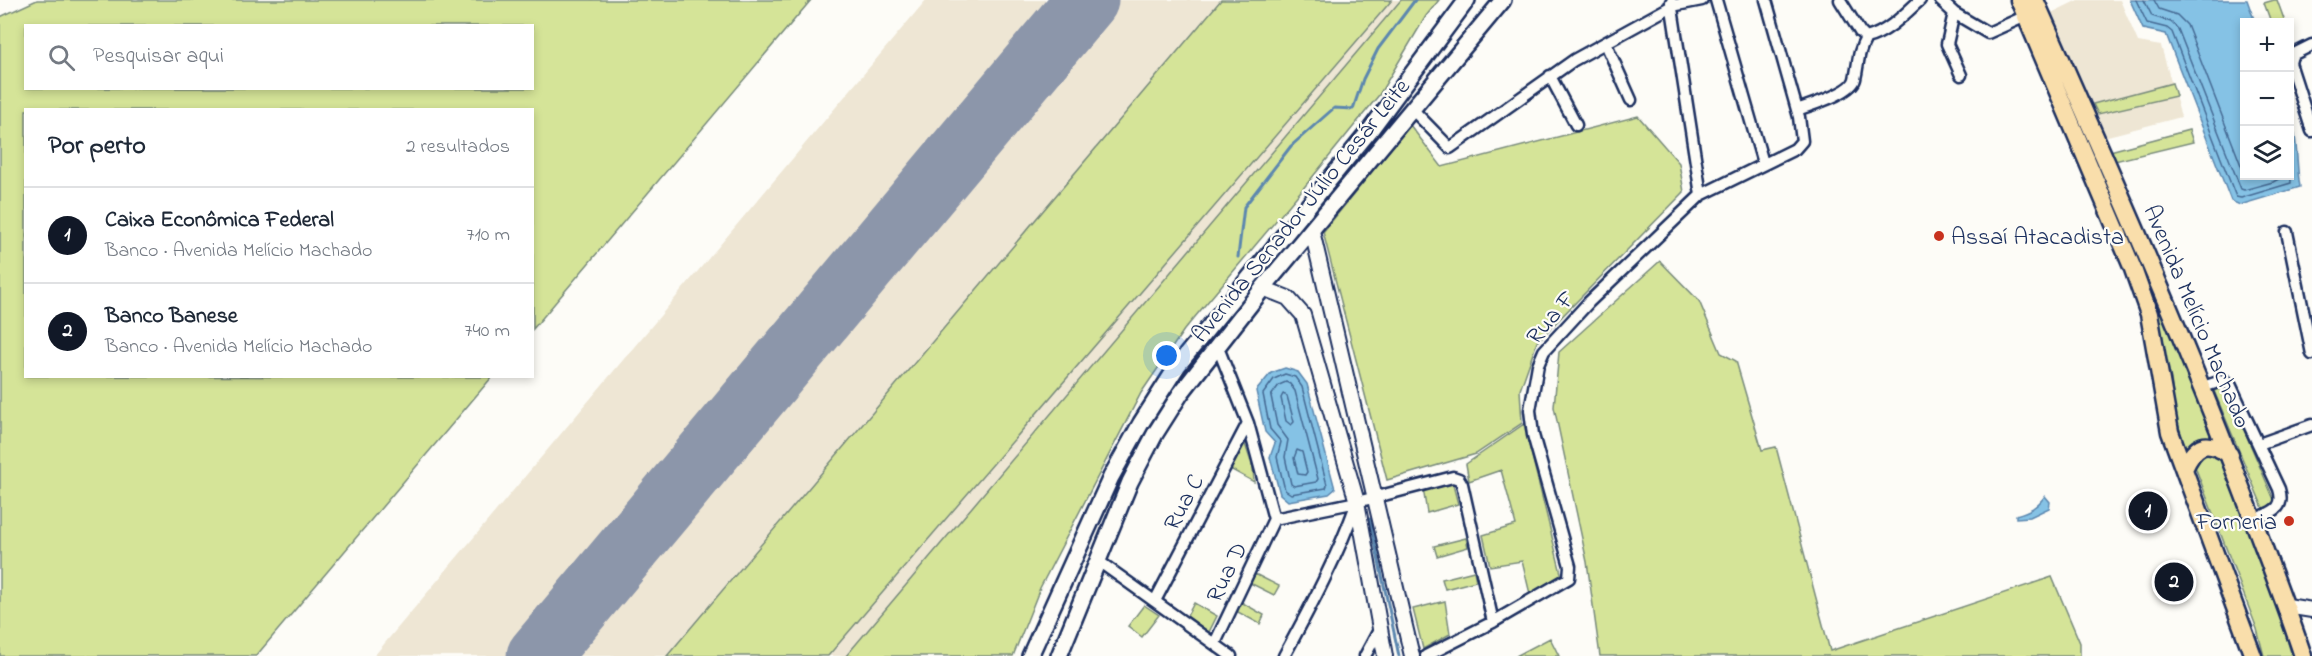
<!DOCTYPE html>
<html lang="pt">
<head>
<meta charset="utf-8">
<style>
	body { margin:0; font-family:"Indie Flower",sans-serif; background:#f2f2f3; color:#1f2937 }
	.controls { position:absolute; right:18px; top:18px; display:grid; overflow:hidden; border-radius:0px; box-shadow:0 3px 9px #0003 }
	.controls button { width:54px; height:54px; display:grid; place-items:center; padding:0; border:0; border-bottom:2px solid #e0e1e3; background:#fff; color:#1f2937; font:30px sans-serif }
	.you { position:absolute; left:1167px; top:356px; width:21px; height:21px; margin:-15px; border:4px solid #fff; border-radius:50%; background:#1a73e8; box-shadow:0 0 0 9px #1a73e833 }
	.badge { display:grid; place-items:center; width:39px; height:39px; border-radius:50%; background:#111827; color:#fff; font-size:20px; font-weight:700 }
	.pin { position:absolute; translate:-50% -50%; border:3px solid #fff; box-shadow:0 2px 6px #0006 }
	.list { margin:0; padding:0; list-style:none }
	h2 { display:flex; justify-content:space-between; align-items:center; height:78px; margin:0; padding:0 24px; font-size:26px }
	h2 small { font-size:20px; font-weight:400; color:#747a83 }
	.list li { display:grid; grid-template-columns:39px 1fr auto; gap:18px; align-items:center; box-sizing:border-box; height:96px; padding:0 24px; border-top:2px solid #e0e1e3 }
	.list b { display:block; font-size:22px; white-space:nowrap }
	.list p { margin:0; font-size:20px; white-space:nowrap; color:#747a83 }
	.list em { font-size:20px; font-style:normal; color:#747a83 }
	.icon { flex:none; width:33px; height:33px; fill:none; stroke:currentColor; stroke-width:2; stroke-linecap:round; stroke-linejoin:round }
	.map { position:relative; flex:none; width:2312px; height:656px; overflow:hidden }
	.search { position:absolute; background:#fff; box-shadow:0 3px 9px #0003; left:24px; top:24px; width:510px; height:66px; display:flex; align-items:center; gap:15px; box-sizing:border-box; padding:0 21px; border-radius:0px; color:#747a83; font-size:22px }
	.panel { position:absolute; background:#fff; box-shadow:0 3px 9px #0003; left:24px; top:108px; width:510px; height:270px; border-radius:0px }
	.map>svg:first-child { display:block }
</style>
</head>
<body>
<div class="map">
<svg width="2312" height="656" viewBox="0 0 2312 656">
	<rect width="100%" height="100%" fill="#fdfcf7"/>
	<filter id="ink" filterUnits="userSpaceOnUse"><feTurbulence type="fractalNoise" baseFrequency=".0167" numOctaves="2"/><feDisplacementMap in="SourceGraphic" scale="12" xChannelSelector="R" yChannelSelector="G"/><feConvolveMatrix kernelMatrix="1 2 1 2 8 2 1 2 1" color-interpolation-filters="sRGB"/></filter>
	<g filter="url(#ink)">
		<!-- built -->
		<path fill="#eee6d4" d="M926,0H1432L878,656H374Z
			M2078,0H2120L2138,42L2161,46L2181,117L2104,137L2047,15Z"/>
		<!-- green -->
		<path fill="#d5e498" stroke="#788a7b" stroke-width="1.5" fill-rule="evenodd" d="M37,0H811L533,329L532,110H26V376L492,377L256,656H0V17ZM26,26H532V88H26Z
			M1221,0H1392L828,656H667Z
			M1401,0H1439L1426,16L1379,95L1306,185L1184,330L1141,393L1040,588L1013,656H846Z
			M2274,0H2277L2285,22H2271L2264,3Z
			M2172,83L2176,96L2098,114L2093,104Z
			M1638,116L1679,163L1684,192L1537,342L1520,390L1522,423L1476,454L1387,480L1323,232L1410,125L1442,167Z
			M2189,130L2193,142L2115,161L2110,151Z
			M1660,261L1699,301L1721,353L1736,361L1762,450L1776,447L1830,651L2052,577L2080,643V656H1600L1587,562L1554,407L1559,352Z
			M2153,282L2221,439L2199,438L2186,451L2175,413L2171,379L2147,284Z
			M2225,386L2275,502L2271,506L2263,508L2214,391Z
			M1524,424L1562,577L1530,594L1522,561L1490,566L1483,535L1516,525L1501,470L1469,481L1466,464Z
			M1244,441L1253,468L1254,482L1230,469Z
			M2205,450L2218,454L2276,602L2292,656H2264L2257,629L2194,464Z
			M1452,481L1458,504L1427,513L1423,488Z
			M1466,538L1468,547L1437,556L1434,546Z
			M1474,571L1476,581L1445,589L1442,579Z
			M1255,574L1279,586L1274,595L1250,583Z
			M1445,601L1450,634L1423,649L1413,609Z
			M1241,602L1264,615L1260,624L1236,611Z
			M1194,603L1217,616L1209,632L1187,616Z
			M1144,605L1159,615L1142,637L1128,626Z
			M1550,638L1559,656H1516Z"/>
		<!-- water -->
		<path fill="#85c2e5" stroke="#5b87af" stroke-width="1.5" d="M2130,0H2247L2255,22H2244V176H2290V116C2298,135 2296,165 2300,187L2240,205L2231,201L2166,34L2143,29Z
			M1285,368L1298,372L1307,384L1335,489L1329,494L1288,501L1280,494L1270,457L1275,443L1265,432L1256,391L1271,373Z
			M2045,496L2050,502L2049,508L2030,517L2016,518V515C2030,511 2037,507 2045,496Z"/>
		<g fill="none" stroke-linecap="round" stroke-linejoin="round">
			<!-- shore -->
			<path stroke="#456a94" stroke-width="1.5" d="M2136,0L2147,23L2167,28L2172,32L2236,197L2241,198L2291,183L2290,158
				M2144,0L2152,16L2171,22L2178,29L2241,189L2244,190L2273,182L2284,176
				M2154,0L2159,9L2177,15L2187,25L2244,173
				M1285,374L1295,377L1302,387L1327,485L1326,488L1291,494L1285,490L1277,457L1281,442L1270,429L1263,394L1274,379Z
				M1286,382L1290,384L1295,391L1318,479L1316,482L1294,486L1291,484L1285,457L1288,440L1277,425L1271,396L1279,385Z
				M1283,394L1287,396L1294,422L1291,425L1286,421L1281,398Z
				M1297,450L1302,452L1307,472L1305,475L1298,474L1294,458Z"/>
			<!-- stream -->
			<path stroke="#5b87af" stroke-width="3" d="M1238,257L1244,207L1291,146L1334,108L1353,109L1363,79L1378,49L1415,0
				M1370,519L1399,656"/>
			<!-- runway -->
			<path stroke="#8c96aa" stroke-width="63" d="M538,656L1087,0"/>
			<!-- minor casing -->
			<g stroke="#1b2f5e" stroke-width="15">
				<path id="minor" d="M1716,0L1763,163
					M1840,0L1860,32L1866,38
					M1940,0L1954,13L1988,33L2026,16
					M1671,2L1701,195
					M1954,13L1947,44L1961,75
					M1606,44L1631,100
					M2312,45L2292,55L2290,63L2312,131
					M1550,76L1576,125
					M1412,109L1450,148L1574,60L1672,6L1702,0
					M1797,110C1810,105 1852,93 1855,79C1859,62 1857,54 1866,38C1887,33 1905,14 1920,0
					M2287,232L2312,354
					M1217,345L1248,423L1274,519
					M2203,387L2224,380L2230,384L2279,489C2286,511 2269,512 2254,520
					M2259,444L2312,425
					M1274,519L1357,502L1453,477L1459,479L1462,484L1493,622
					M1097,560L1231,656
					M1155,601L1248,423
					M1215,643L1274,519
					M1284,656C1311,606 1338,556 1357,502
					M1365,656L1379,630
					M1426,656L1493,622L1569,578L1570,566L1533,435L1530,410L1538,365L1544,351L1589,302L1701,195L1795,149L1802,141L1799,117L1766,0"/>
			</g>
			<!-- tertiary casing -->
			<g stroke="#1b2f5e" stroke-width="18">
				<path id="tertiary" d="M1312,231L1412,656
					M1263,288L1288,298L1303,315L1357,502L1385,656
					M2287,606L2312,610"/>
			</g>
			<!-- secondary casing -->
			<g stroke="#1b2f5e" stroke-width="20">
				<path id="secondary" d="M1030,656L1111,477L1141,423L1178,365L1371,129L1467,0
					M1059,656L1130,482L1155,434L1181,393L1263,288L1503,0"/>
			</g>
			<!-- primary casing -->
			<g stroke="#1b2f5e" stroke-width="21">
				<path id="primary" d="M2019,0L2133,269L2149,314L2170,432L2253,656
					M2035,0C2111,172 2187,343 2253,519C2270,565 2288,610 2303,656
					M2184,469C2196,443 2206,439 2230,455"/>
			</g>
			<!-- minor -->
			<use href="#minor" stroke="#fdfcf7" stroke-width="10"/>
			<!-- tertiary -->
			<use href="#tertiary" stroke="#fdfcf7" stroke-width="14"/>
			<!-- secondary -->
			<use href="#secondary" stroke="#fdfcf7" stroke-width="15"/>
			<!-- primary -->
			<use href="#primary" stroke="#f9deab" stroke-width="16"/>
		</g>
	</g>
	<!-- markers -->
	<g fill="#c8321e" stroke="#fdfcf7" stroke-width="2">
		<circle cx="1939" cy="236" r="6"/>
		<circle cx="2289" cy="521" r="6"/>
	</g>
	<g text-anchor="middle" stroke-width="4.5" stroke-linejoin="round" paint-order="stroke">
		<!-- street labels -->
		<g font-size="24" fill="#1b2f5e" stroke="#fdfcf7">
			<text transform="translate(1300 210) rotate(-51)" y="8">Avenida Senador Júlio Cesár Leite</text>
			<text transform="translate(2198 316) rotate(67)" y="8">Avenida Melício Machado</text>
			<text transform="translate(1550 317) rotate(-50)" y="8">Rua F</text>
			<text transform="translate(1183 502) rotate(-62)" y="8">Rua C</text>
			<text transform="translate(1226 572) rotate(-64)" y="8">Rua D</text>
		</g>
		<!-- poi labels -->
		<g font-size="24" fill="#1b2f5e" stroke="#fdfcf7" text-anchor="start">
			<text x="1951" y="244">Assaí Atacadista</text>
			<text x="2277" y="529" text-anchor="end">Forneria</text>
		</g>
	</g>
</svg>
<div class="controls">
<button>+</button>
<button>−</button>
<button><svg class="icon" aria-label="layers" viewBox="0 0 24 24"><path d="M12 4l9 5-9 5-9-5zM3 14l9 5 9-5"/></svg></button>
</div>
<div class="you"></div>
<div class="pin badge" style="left:2148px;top:511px">1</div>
<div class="pin badge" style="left:2174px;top:582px">2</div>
<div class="search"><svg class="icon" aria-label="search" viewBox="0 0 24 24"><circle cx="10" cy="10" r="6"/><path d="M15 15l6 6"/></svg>Pesquisar aqui</div>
<section class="panel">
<h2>Por perto<small>2 resultados</small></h2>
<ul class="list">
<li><span class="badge">1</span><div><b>Caixa Econômica Federal</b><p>Banco · Avenida Melício Machado</p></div><em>710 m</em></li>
<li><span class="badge">2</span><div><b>Banco Banese</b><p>Banco · Avenida Melício Machado</p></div><em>740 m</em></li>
</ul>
</section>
</div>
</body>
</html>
